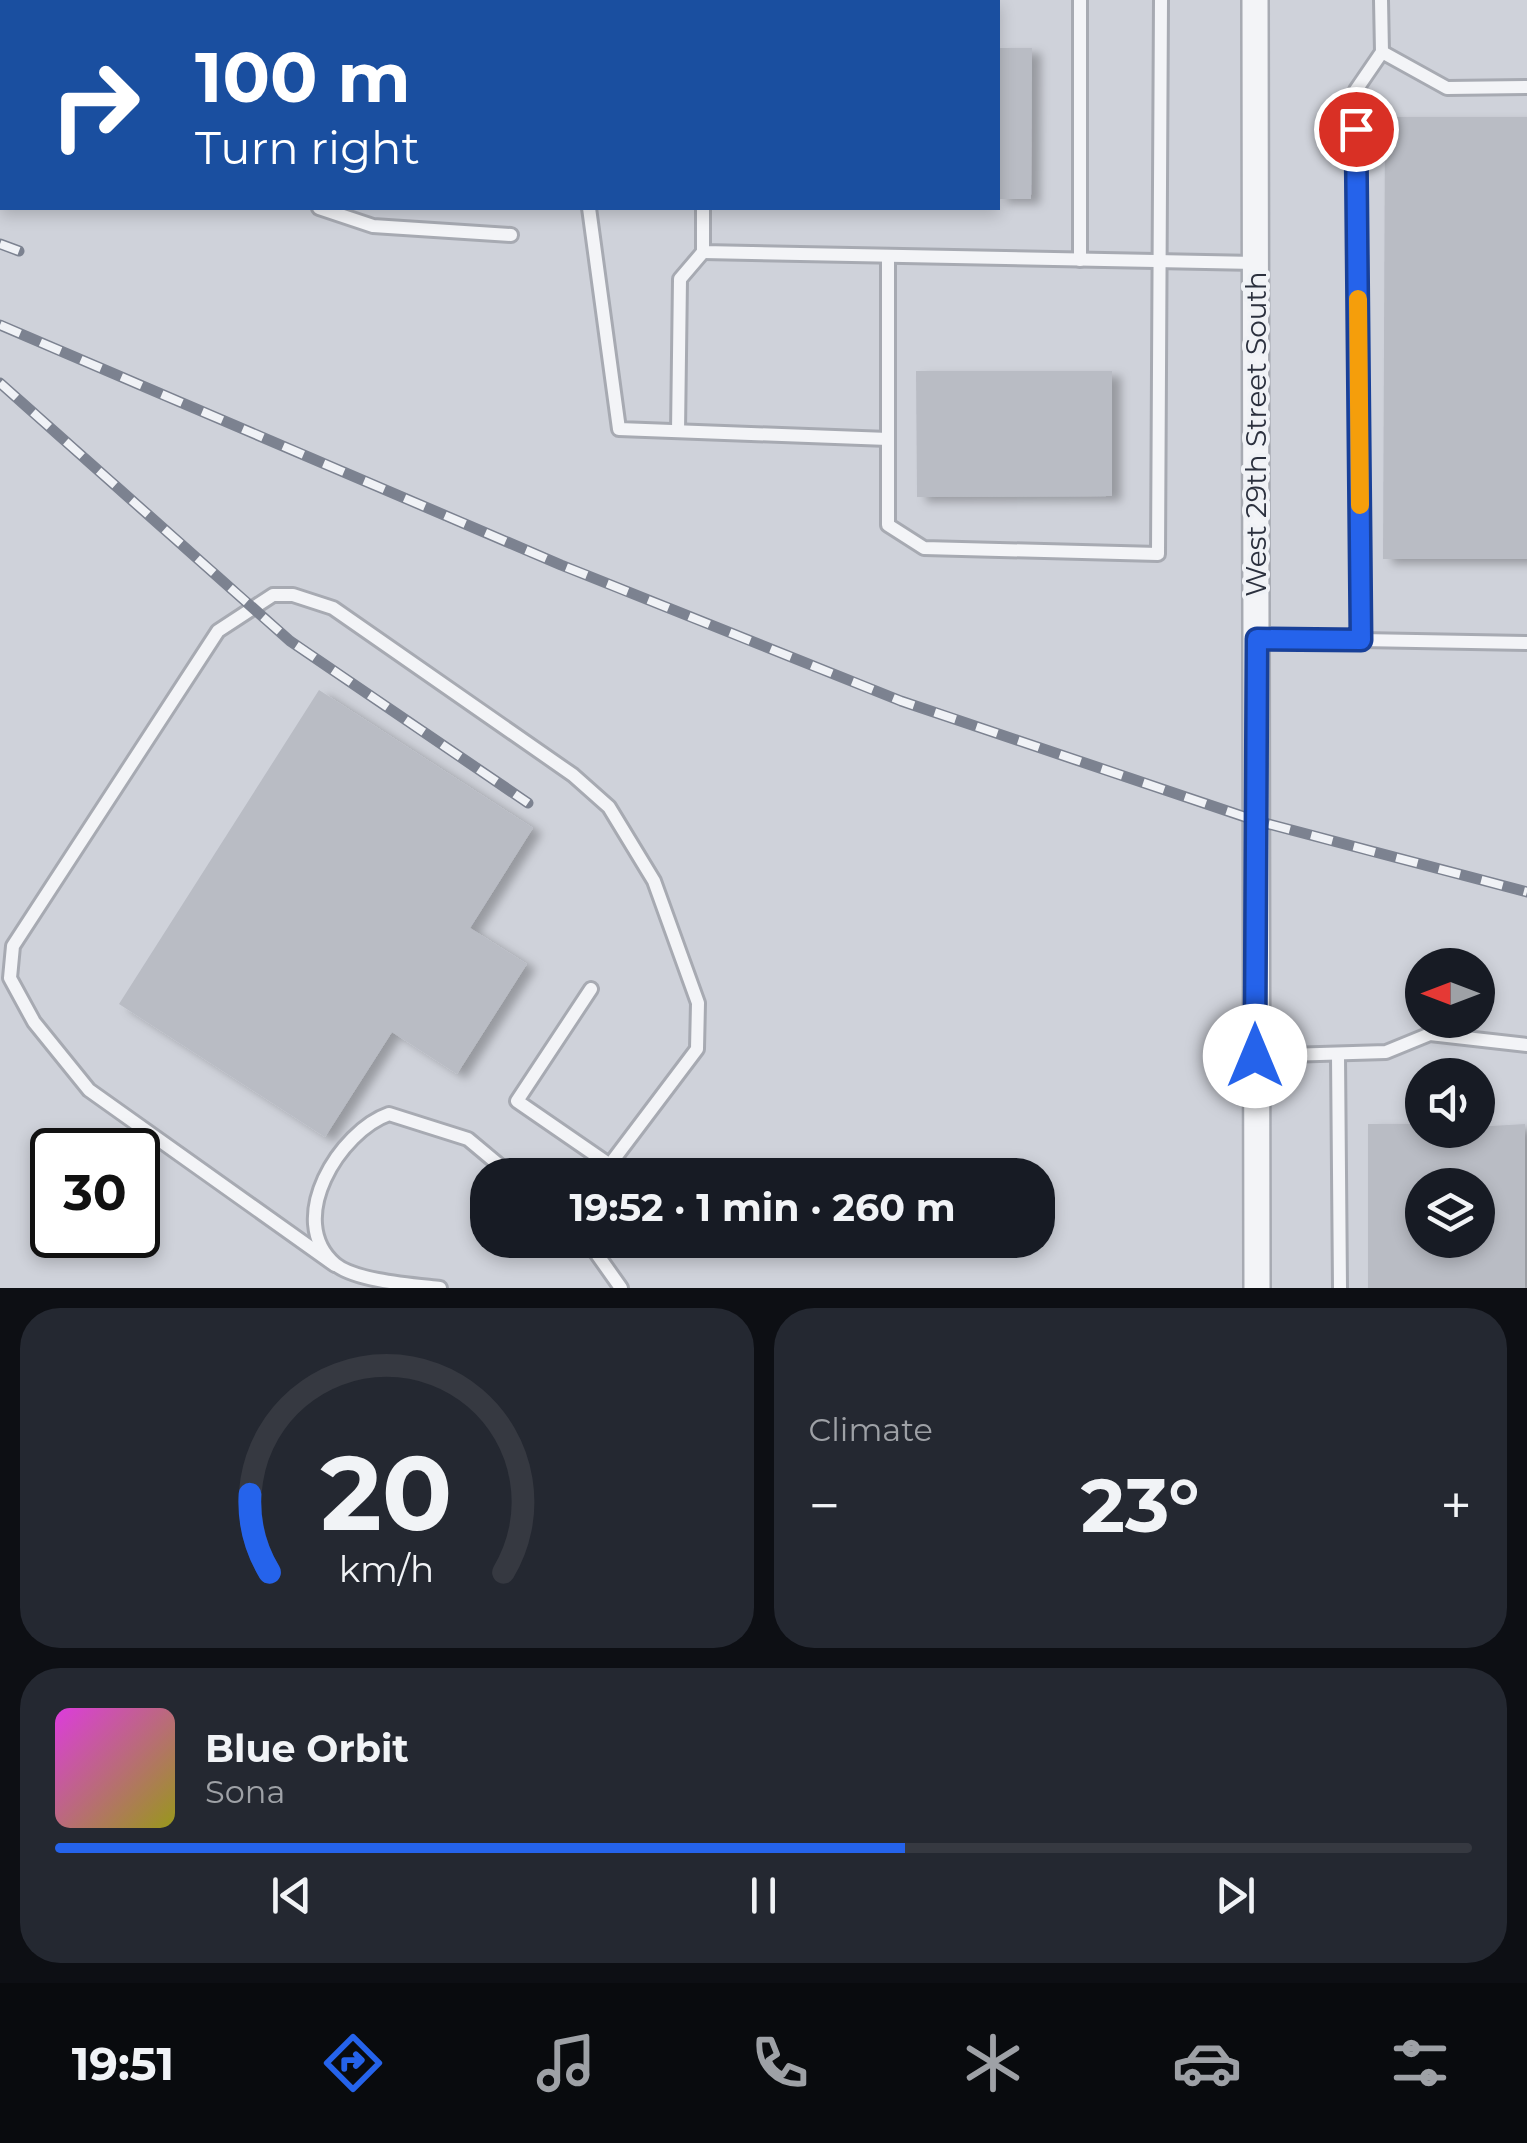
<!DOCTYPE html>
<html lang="en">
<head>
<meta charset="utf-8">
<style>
  body { margin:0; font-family:Montserrat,sans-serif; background:#242831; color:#f1f3f6; height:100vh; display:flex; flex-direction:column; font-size:38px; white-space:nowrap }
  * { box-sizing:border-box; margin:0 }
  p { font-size:32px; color:#9ea1a6 }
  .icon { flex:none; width:55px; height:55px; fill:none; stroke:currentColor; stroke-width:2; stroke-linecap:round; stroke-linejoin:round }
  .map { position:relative; height:1288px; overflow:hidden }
  .details { display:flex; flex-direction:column; gap:20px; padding:20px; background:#0d0f14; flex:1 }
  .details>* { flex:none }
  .hud { position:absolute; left:0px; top:0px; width:1000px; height:210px; box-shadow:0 5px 15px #0003; background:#1a4fa0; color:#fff; overflow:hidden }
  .needle { width:65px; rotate:270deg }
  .fabs { position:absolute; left:1405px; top:948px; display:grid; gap:20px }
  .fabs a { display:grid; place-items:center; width:90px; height:90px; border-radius:50%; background:#171b24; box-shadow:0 5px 15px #0003; font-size:50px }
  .speed { position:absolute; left:30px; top:1128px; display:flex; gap:20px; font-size:50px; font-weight:700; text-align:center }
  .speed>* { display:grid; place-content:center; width:130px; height:130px; border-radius:50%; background:#171b24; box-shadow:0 5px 15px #0003; line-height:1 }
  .speed .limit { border:5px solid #111; border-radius:15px; background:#fff; color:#111 }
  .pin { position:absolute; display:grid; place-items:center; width:85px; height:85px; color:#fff; margin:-42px; border:5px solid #fff; border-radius:50%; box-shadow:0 2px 10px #0007 }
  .me { position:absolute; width:110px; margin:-55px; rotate:0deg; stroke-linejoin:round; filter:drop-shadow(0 0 8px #0008) }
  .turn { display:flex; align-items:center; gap:35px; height:210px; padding:0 30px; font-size:45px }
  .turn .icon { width:130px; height:130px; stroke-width:2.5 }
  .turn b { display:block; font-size:70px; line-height:85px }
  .big { font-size:75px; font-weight:700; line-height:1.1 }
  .details .widget { flex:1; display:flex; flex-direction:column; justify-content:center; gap:15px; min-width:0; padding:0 35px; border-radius:40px; background:#242831 }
  .details .dial { align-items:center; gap:0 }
  .dial svg { height:260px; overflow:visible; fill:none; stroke:#363941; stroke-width:7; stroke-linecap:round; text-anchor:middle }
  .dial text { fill:#f1f3f6; stroke:none }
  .song { display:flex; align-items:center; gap:30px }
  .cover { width:120px; height:120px; border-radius:15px; background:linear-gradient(135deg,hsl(300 70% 55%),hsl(60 70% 35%)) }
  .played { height:10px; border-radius:5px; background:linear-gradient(90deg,#2563eb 60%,#363941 60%) }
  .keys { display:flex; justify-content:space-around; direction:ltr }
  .heat { display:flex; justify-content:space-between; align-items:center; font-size:55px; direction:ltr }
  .details .tiles { flex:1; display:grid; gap:20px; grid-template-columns:1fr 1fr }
  .widget:last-child { grid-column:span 2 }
  .trip { position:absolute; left:470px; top:1158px; width:585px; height:100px; border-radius:40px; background:#171b24; box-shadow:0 5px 15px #0003; font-weight:700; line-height:100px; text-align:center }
  .tab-bar { display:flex; height:160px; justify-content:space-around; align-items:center; background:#090b0e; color:#9ea1a6 }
  .tab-bar .icon { width:70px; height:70px }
  .tab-bar .current { color:#2563eb }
  .tab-bar b { font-size:45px; color:#f1f3f6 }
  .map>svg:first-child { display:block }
</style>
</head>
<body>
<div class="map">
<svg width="1527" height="1288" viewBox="0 0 1527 1288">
  <defs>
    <filter id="shadow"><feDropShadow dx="9" dy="5" stdDeviation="5" flood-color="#0004"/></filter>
  </defs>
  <rect width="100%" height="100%" fill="#e1e3e8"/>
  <!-- built -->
  <path fill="#cfd2da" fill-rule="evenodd" d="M0,0H1527V1288H0ZM2,2H998V208H2ZM1422,965H1478V1020H1422ZM1422,1075H1478V1130H1422ZM52,1150H138V1235H52ZM488,1175H1038V1240H488ZM1422,1185H1478V1240H1422Z"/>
  <!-- building -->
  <g fill="#b9bcc4" fill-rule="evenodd" filter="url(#shadow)">
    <path d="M998,48H1032L1031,199H998Z"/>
    <path d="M1385,117H1527V559H1383Z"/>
    <path d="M916,371H1112V496L917,497Z"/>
    <path d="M319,690L533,828L470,928L527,964L457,1074L392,1032L325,1137L119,1004Z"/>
    <path d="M1368,1124H1422V1130L1525,1124V1288H1368ZM1422,1185H1478V1240H1422Z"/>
  </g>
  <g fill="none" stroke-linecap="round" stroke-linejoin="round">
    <defs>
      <g id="service">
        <path d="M1080,0V260"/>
        <path d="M331,2V0"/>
        <path d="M586,2V0"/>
        <path d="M705,2V0"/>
        <path d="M1382,52L1447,88L1527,87"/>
        <path d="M319,208L373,226L511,235"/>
        <path d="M589,208L619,429L888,439"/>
        <path d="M703,208V252L1256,263"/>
        <path d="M888,256V525L924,548L1158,554L1161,0"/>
        <path d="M678,431L680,279L703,252"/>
        <path d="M1257,639L1361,640L1356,90L1382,52L1381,0"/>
        <path d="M1361,640L1527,643"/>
        <path d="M591,989L517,1101L607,1163"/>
        <path d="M1255,1056L1386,1052L1430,1034L1527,1045"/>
        <path d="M1338,1056L1340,1288"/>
        <path d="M587,1240L621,1288"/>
        <path d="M335,1265L89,1090L34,1022L10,978L13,946L218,631L273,595H293L333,608L573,775L609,807L654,881L698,1003L697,1049L602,1175"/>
        <path d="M440,1288C414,1285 355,1281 335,1264C284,1220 340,1131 389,1114L468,1139L511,1175"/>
      </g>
      <path id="minor" d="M1255,0L1257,1288"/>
    </defs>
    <!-- service casing -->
    <use href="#service" stroke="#a7aab2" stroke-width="18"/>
    <!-- minor casing -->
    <use href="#minor" stroke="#a7aab2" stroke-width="30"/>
    <!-- service -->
    <use href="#service" stroke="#f3f4f7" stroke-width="12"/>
    <!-- minor -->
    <use href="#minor" stroke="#f3f4f7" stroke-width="25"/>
    <defs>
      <g id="rail">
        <path d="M0,244L19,251"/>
        <path d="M0,325L561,565L901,701L1257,821L1527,892"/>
        <path d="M0,383L290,641L528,803"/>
      </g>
    </defs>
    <!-- rail casing -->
    <use href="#rail" stroke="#7c8290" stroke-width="11"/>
    <!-- rail -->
    <use href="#rail" stroke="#f0f2f6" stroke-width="8" stroke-dasharray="22" stroke-linecap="butt"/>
  </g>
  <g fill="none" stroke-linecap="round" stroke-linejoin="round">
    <defs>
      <path id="route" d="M1255,1056L1257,639L1361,640L1356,129"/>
    </defs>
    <!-- route casing -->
    <use href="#route" stroke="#184099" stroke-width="25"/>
    <!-- route -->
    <use href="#route" stroke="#2563eb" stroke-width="18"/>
    <!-- slow -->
    <path stroke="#f59e0b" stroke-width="18" d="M1358,299L1360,505"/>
  </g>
  <g text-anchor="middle" stroke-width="8" stroke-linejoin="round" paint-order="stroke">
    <!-- street labels -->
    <g font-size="28" fill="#2b303e" stroke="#f0f2f6">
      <text transform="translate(1256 434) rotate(-90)" y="10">West 29th Street South</text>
    </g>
  </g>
</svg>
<div class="fabs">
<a><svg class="needle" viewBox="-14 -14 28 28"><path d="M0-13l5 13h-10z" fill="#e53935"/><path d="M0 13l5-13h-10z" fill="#9ea1a6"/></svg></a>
<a><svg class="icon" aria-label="sound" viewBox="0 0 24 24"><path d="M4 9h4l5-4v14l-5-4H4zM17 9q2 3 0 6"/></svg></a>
<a><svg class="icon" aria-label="layers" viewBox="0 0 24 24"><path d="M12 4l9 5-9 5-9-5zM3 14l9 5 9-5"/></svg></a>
</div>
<div class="speed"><div class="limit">30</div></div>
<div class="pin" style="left:1356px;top:129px;background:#d93025"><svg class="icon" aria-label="arrive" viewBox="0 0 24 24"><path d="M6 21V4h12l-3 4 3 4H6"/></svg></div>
<svg class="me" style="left:1255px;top:1056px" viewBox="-20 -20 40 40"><circle r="19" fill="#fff"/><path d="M0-13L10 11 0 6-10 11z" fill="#2563eb"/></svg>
<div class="trip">19:52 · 1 min · 260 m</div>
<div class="hud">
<div class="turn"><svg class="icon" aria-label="right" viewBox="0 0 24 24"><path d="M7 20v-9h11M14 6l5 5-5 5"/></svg><div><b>100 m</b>Turn right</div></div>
</div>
</div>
<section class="details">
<div class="tiles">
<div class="widget dial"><svg viewBox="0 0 100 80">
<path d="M14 69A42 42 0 1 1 86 69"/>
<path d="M14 69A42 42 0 0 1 8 45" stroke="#2563eb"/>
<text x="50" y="56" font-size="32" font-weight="700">20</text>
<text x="50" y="72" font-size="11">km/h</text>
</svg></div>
<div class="widget"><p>Climate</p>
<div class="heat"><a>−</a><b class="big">23°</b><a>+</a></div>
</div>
<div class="widget">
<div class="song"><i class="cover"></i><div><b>Blue Orbit</b><p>Sona</p></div></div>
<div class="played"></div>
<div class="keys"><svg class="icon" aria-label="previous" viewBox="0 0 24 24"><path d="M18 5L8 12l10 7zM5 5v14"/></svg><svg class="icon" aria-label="pause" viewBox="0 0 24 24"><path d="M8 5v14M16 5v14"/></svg><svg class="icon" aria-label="next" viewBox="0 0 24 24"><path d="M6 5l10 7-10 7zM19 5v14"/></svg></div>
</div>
</div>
</section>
<nav class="tab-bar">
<b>19:51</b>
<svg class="icon current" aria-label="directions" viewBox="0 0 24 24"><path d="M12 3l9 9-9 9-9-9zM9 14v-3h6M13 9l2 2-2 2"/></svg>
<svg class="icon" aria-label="music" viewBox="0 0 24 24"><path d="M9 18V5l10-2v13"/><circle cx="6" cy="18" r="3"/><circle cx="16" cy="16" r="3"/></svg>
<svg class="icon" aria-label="phone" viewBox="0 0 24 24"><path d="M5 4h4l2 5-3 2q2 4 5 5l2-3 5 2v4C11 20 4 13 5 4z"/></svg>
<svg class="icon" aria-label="climate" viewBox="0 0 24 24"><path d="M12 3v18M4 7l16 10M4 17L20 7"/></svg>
<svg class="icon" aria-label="car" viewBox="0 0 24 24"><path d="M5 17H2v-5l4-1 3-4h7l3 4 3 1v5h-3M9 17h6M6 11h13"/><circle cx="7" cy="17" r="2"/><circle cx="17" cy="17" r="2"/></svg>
<svg class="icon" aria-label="filters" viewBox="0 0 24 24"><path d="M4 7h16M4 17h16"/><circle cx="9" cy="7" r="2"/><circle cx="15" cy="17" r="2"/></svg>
</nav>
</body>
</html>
